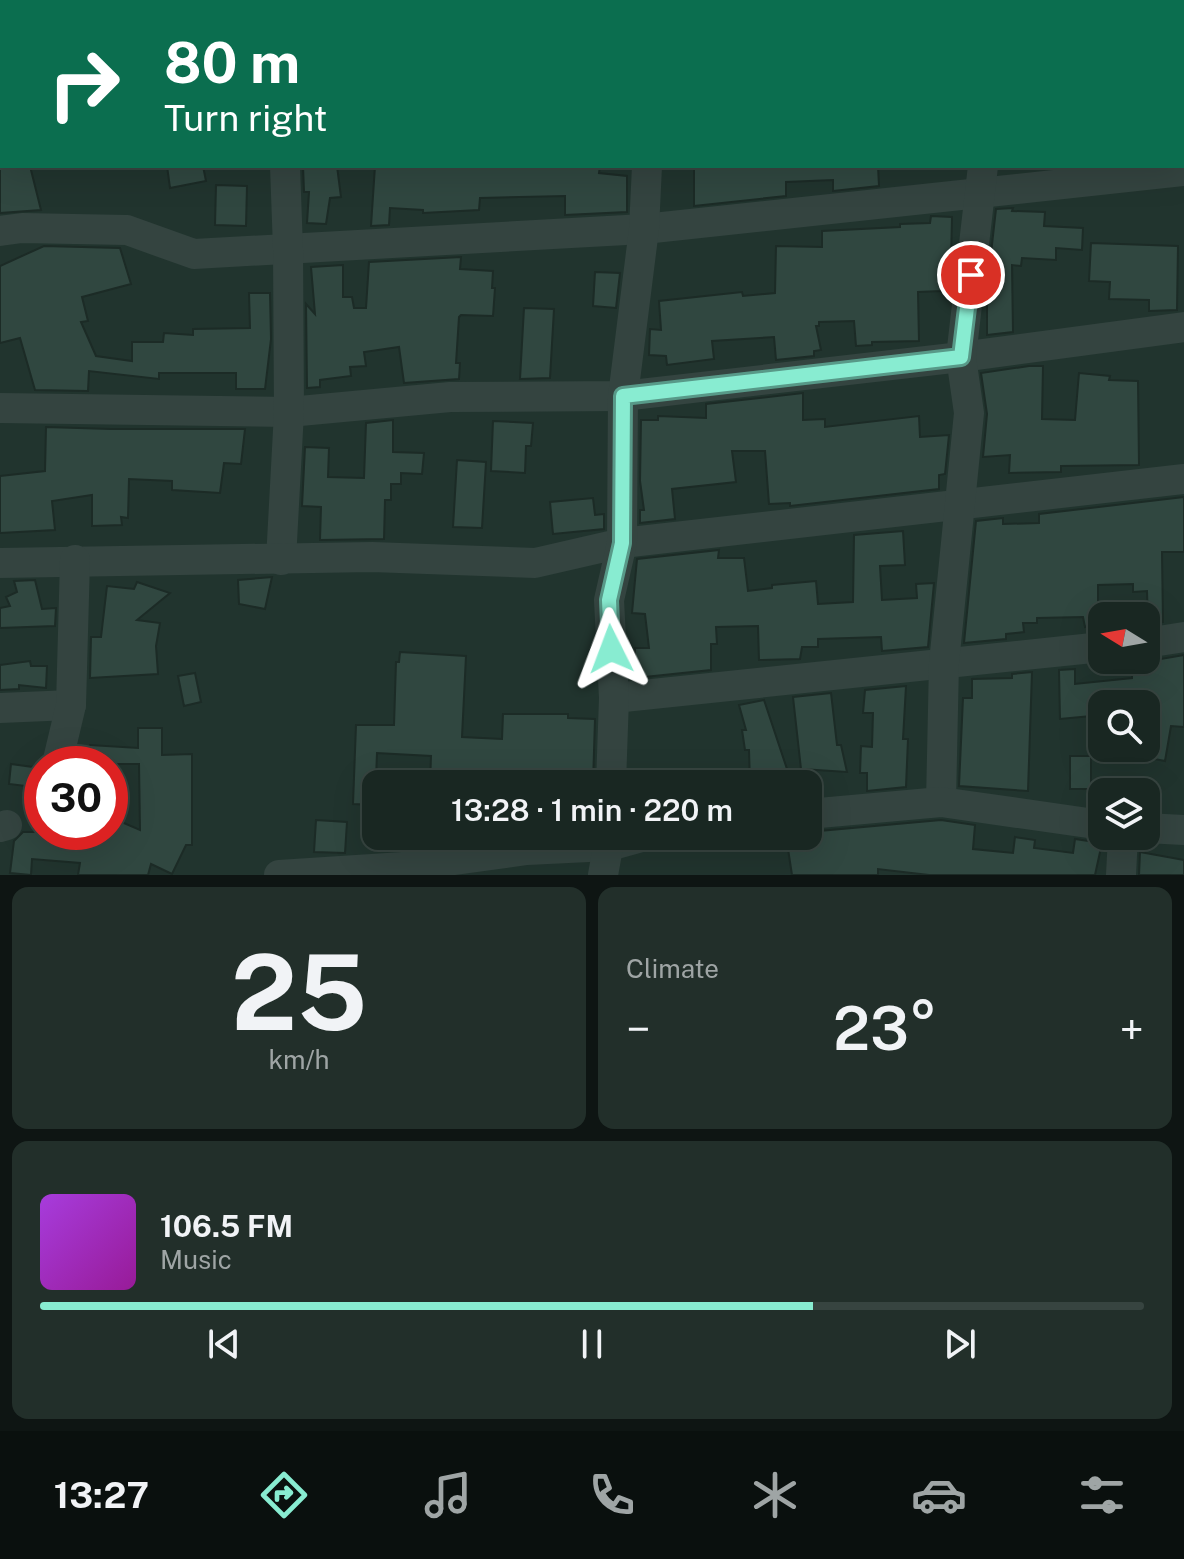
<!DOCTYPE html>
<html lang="en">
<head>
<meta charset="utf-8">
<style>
  body { margin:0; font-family:"Public Sans",sans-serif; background:#222f2a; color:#f1f3f6; height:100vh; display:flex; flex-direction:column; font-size:30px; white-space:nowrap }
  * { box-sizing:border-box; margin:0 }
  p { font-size:26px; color:#9fa5a5 }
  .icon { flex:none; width:44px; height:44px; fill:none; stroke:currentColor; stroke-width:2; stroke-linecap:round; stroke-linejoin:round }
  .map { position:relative; height:875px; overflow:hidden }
  .details { display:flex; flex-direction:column; gap:12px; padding:12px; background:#0e1513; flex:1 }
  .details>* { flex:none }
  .banner { position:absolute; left:0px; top:0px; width:1184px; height:168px; box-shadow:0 8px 32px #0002,0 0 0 2px #374440; background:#0b6e4f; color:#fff; overflow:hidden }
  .needle { width:52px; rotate:281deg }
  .controls { position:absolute; left:1088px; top:602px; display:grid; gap:16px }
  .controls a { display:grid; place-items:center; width:72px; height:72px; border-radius:16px; background:#192722; box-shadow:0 8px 32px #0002,0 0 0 2px #374440; font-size:40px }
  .speed { position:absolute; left:24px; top:746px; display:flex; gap:16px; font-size:40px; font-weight:700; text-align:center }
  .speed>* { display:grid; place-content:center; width:104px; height:104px; border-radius:50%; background:#192722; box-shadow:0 8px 32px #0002,0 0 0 2px #374440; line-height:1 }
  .speed .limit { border:12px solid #d22; background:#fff; color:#111 }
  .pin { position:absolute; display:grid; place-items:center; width:68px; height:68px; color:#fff; margin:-34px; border:4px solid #fff; border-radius:50%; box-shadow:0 2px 8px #0007 }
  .me { position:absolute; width:88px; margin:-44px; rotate:357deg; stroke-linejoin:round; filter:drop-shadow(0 0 6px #0008) }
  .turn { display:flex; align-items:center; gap:28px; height:168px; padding:0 32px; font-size:36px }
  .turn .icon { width:104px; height:104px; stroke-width:2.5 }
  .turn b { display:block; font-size:56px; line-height:68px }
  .big { font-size:60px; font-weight:600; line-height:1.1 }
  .details .tile { flex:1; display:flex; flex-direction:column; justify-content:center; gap:12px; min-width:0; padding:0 28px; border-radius:16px; background:#222f2a }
  .details .dial { align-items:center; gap:0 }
  .dial b { font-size:104px; line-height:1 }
  .song { display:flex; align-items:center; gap:24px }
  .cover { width:96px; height:96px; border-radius:12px; background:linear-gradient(135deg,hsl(280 70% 55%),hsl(300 70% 35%)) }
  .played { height:8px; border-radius:4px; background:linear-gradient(90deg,#88ecd1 70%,#374440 70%) }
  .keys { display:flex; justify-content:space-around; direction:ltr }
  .heat { display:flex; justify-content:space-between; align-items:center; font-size:44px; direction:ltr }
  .details .tiles { flex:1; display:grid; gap:12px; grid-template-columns:1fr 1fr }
  .tile:last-child { grid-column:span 2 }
  .trip { position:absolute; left:362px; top:770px; width:460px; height:80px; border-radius:16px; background:#192722; box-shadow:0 8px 32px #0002,0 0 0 2px #374440; font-weight:600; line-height:80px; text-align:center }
  .tabs { display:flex; height:128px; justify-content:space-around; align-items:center; background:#0a100e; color:#9fa5a5 }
  .tabs .icon { width:56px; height:56px }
  .tabs .current { color:#88ecd1 }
  .tabs b { font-size:36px; color:#f1f3f6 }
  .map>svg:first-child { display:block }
</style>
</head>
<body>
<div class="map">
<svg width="1184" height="875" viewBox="0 0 1184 875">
  <rect width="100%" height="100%" fill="#21342e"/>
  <!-- building -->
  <g fill="#304740" stroke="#1c2b26" stroke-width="2">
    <path d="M0,166H30L41,210L0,213Z"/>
    <path d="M167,166H203L206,181L170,188Z"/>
    <path d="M303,166H337L341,197L330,198L326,224L307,223L309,192H304Z"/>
    <path d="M375,166H600L599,173L627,176V212L565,215V196L480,198L479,210L423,213V210L390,208L389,225L371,226Z"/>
    <path d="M694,166H878L879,186L833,191V180L786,182V196L694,206Z"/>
    <path d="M216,185L247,186L246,226L215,225Z"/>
    <path d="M1013,208L1012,211L1045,212L1044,226L1083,228L1082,250L1056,248V260L1022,258L1021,266L1012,265L1013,332L987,335V289L996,209Z"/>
    <path d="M931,216L952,217L951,262H954L951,286L942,287V291L918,292L919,341L872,342V345L856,346L854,321L819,322V326H816L821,350L814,351V356L776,360L774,337L712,341L714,359L667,365L666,356L649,355L650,329L661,330L659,301L742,292L743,296L775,293L776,246L822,247V231L900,227V224L930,223Z"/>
    <path d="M1091,243L1178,246L1177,310L1149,311V300L1109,299L1110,282L1089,281Z"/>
    <path d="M44,246L120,248L131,284L82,297L88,321L81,322L96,356L132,361V342H163L164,333L193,335V329L250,328L249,293H270L271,339L265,389H236V373H159V379L89,371L88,391L35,390L20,338L0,343V266Z"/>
    <path d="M461,257L460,269L493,271L492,288H495L493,316L461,315L459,317L456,363H460L459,379L404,383L399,347L364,352L366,366L350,367L351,376L320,380V387L307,388L306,304L315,314L311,267L343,265V297H352L354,308H366L369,262Z"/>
    <path d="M595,272L620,273L616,308L593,306Z"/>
    <path d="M524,308L554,309L550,378L520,379Z"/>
    <path d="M1029,366H1043L1042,419L1075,420L1079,373L1110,376L1109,380L1138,381L1139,465L1061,466V472L1009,473L1010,455L983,457L987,414L981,373Z"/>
    <path d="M803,393V420L825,419V427L919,416L920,437L949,435L945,474L939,475V489L790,506V503L769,504L765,451H732L736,482L672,489L675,519L640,523V510H644L640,481L641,420H658V416L706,418V404Z"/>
    <path d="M393,420V452L424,453L422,474L401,473V484H391V500H385L384,539L320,540L321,507L302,506L305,447L329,448L328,477L364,478L366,423Z"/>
    <path d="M493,421L533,423L531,446H526L525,473L491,471Z"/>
    <path d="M46,427L110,429H245L241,464L224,463L220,493L172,490V481L129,479L128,518L121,517L122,525L92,526V495L52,501L55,530L0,533V476L45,471Z"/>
    <path d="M457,460L486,462L482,528L453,527Z"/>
    <path d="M1184,497V552H1162L1163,622L1148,625L1147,591L1133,592V584L1098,585V610L1101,624L1085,627L1083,617L1037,618V623H1023L1024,632L1006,634V639L964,643L976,521L1003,518V524L1039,523V514Z"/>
    <path d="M593,498L595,515L604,514V529L553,534L550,502Z"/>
    <path d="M903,531L905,565L880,566L882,600L917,598L916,584L934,583L928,647L882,651L881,637L818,639V647H802L800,659L759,660L758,626L716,627L717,644H711V670L635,678V648H649L645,614L632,613L637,559L719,550L718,558H744L748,591L772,588V585L816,581L818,604L853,602L854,535Z"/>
    <path d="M272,577L265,609L239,604L238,580Z"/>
    <path d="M35,580L42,609L56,608L55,626L0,628V608L10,606L6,597L17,592L14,581Z"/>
    <path d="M137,582L170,593L137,620L160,623L156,646L158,674L90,678L91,637H101L107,586L134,589Z"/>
    <path d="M400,652L466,656L462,737L502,739L503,714H568V718L595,719L593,784H494L457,777V784H430L431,756L377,753L375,805L353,804L356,725H394L396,662H399Z"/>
    <path d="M1184,655V727L1171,726L1165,761L1144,757L1154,710H1146V704H1102V715L1060,719L1059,670L1075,669V684L1132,678V669H1149V661Z"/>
    <path d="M30,661L31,666H47L46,688L19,685V689L0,690V665Z"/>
    <path d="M1032,672L1028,791L959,786L963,698H972V679L1012,678V674Z"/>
    <path d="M195,673L201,702L184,706L178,676Z"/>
    <path d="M906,686L903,739H908L906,787L867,791V773H860L861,746L872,747L873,713H863L865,690Z"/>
    <path d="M831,693L837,745H841L847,772L801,769L793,697Z"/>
    <path d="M764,700L792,784H750L749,750H745L742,730H746L739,705Z"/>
    <path d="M138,728H162V755L192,754V845H186L172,874L151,864L148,875H78L80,863L32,859L31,875L10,873L14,841L23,832H110V817L140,830L139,764H89L90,745L138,748Z"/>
    <rect x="1070" y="756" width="21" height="33"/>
    <path d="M11,764L40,768L42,788L9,784Z"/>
    <path d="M316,820L347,822L345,853L314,852Z"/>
    <path d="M941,820L975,825L973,849L1013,853L1015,837L1035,840L1034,848L1073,853L1075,839L1102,843L1095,875H929L878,869V875H792L786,836H808V832Z"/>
    <path d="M1140,852L1184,860V875H1139Z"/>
  </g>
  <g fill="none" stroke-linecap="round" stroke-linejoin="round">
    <!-- minor -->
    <g stroke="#344440" stroke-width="30">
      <path d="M997,0V2"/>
      <path d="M655,2V0"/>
      <path d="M1182,12H1184"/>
      <path d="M0,79H2"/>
      <path d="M0,231L22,228L127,230L194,254L644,229L1184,171"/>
      <path d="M0,408L289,412L450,397L623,396L961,357L1184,327"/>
      <path d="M281,560L289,412L288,249L285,166"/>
      <path d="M0,563L372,557L535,563L622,543L1184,479"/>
      <path d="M1146,643L1184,637"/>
      <path d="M614,698L1102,647"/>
      <path d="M0,708L71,705"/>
      <path d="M57,764L71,705L75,560"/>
      <path d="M611,784L614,698L609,600L622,543L623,396L644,229L647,166"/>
      <path d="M941,802L944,663L969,413L961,357L983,166"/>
      <path d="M808,814L941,802L1102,825"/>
      <path d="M0,827L7,825"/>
      <path d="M1146,828L1184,830"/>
      <path d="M279,875L403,867L527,850L609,846L645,836"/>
      <path d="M603,875L610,836"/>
      <path d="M1121,875L1123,836"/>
    </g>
  </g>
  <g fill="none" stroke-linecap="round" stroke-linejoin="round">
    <defs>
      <path id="route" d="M611,649L609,600L622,543L623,396L961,357L971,275"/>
    </defs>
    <!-- route casing -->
    <use href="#route" stroke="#589988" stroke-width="20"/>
    <!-- route -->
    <use href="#route" stroke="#88ecd1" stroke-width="14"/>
  </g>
</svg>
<div class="controls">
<a><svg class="needle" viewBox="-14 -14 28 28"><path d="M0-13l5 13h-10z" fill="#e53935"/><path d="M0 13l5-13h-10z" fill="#9fa5a5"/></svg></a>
<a><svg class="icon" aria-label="search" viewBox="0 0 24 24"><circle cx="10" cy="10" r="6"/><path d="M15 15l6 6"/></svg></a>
<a><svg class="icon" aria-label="layers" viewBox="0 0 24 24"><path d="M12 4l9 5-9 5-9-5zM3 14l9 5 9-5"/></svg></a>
</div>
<div class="speed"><div class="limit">30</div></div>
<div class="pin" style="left:971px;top:275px;background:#d93025"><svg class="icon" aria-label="arrive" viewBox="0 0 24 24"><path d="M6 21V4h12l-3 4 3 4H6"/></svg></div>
<svg class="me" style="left:611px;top:649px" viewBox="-20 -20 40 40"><path d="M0-17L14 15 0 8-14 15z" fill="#88ecd1" stroke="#fff" stroke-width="4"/></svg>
<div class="trip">13:28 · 1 min · 220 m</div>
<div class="banner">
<div class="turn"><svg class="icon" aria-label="right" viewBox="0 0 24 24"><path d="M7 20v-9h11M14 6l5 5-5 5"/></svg><div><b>80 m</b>Turn right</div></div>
</div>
</div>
<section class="details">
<div class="tiles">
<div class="tile dial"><b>25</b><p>km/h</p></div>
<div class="tile"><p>Climate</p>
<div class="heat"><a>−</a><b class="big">23°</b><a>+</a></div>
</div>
<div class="tile">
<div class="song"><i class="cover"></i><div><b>106.5 FM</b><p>Music</p></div></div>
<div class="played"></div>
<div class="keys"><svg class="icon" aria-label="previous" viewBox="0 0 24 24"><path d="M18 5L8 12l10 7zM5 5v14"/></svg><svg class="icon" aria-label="pause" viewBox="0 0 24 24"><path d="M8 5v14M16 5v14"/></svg><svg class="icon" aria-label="next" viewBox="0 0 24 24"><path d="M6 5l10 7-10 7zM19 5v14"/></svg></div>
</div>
</div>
</section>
<nav class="tabs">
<b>13:27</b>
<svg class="icon current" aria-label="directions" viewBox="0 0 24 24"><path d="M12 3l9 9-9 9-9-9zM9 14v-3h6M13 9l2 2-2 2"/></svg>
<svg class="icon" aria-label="music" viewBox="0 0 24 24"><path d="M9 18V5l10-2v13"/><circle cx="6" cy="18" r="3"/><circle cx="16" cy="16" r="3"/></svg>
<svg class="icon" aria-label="phone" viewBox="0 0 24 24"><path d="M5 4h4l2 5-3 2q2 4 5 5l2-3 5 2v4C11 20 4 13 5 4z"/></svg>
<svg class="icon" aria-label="climate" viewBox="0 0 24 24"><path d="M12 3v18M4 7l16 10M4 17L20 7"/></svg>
<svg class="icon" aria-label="car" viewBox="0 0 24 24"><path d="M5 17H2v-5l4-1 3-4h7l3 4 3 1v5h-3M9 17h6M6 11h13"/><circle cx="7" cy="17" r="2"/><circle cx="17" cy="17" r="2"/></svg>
<svg class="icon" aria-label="filters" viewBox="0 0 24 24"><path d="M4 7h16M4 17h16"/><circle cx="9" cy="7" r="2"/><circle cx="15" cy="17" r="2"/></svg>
</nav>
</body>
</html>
